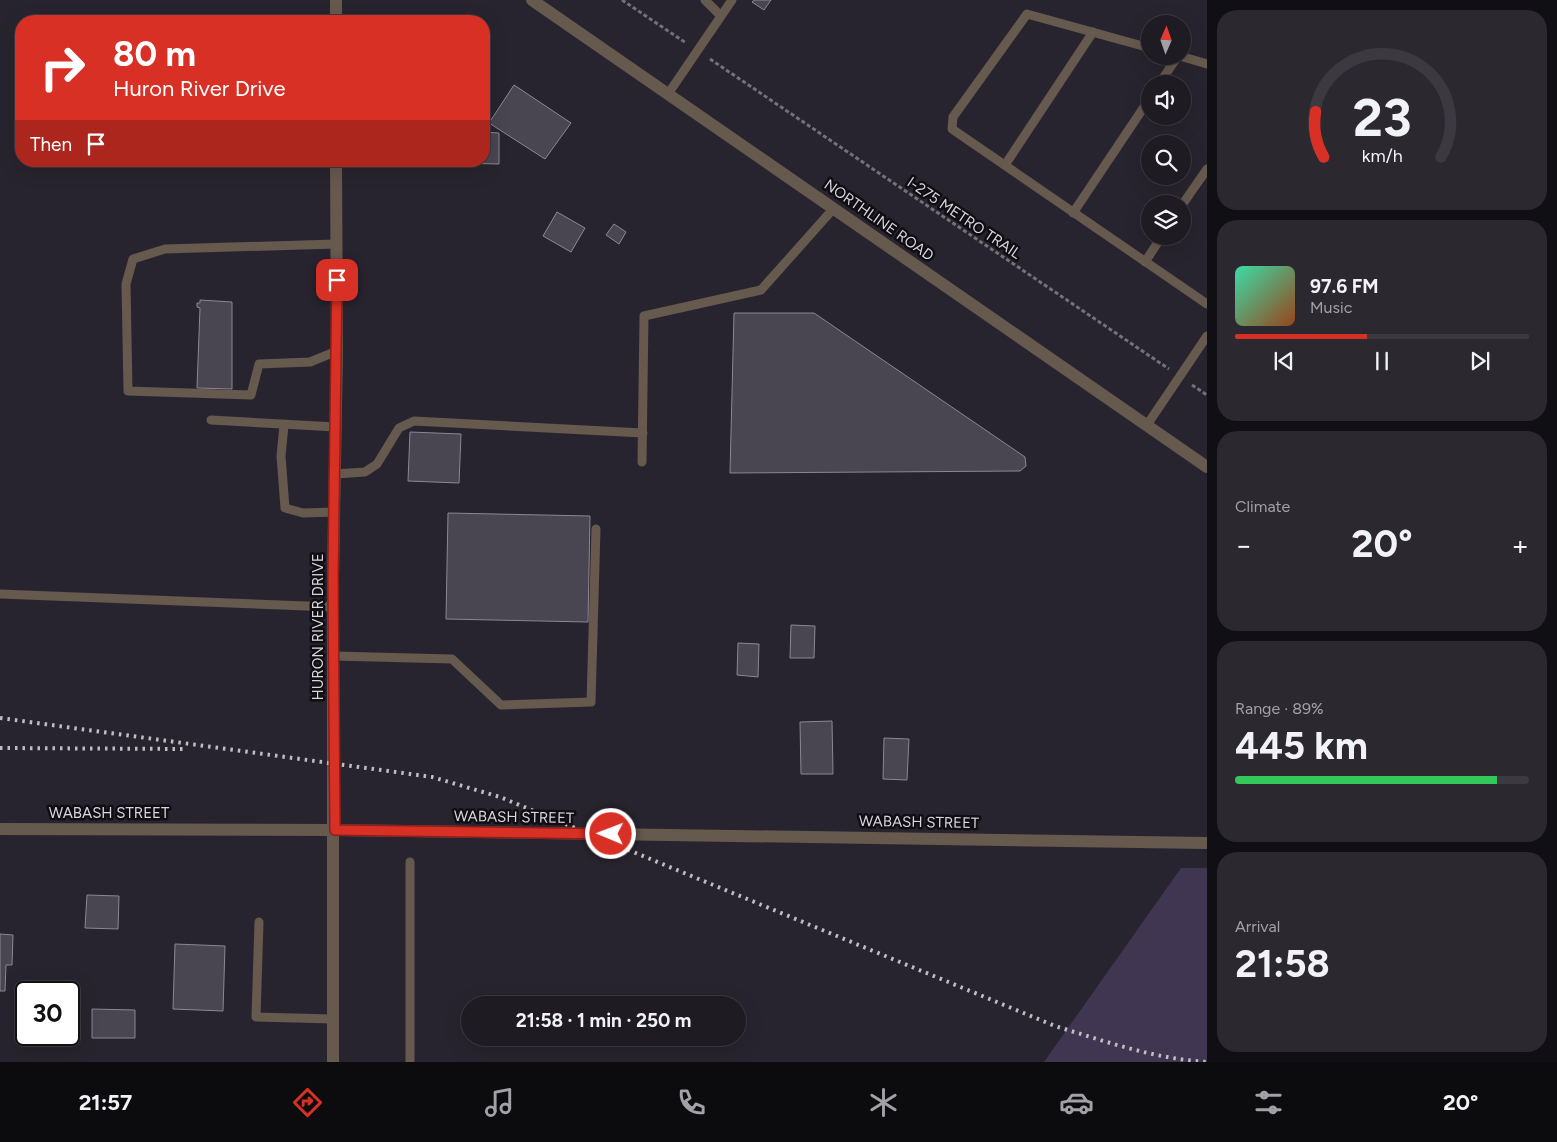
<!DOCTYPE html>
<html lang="en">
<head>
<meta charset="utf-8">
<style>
  body { margin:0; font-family:Figtree,sans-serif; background:#2b2830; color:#f1f3f6; height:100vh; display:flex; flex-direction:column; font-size:19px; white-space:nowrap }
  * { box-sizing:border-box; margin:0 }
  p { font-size:16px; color:#a1a1a6 }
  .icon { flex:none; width:28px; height:28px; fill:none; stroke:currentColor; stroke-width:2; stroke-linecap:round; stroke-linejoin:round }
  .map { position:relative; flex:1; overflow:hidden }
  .panel { display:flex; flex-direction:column; gap:10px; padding:10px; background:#100f13; width:350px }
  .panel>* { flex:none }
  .banner { position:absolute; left:15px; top:15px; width:475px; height:152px; border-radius:20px; box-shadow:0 5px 20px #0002,0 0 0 1px #3c3941; background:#d93025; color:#fff; overflow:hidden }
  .needle { width:32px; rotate:2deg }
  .fabs { position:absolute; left:1141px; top:15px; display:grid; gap:10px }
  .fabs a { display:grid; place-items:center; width:50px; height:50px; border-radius:50%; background:#1e1b23; box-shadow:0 5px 20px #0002,0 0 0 1px #3c3941; font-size:25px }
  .speed { position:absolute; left:15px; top:981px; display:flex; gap:10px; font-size:25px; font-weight:700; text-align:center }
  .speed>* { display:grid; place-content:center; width:65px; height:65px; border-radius:50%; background:#1e1b23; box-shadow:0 5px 20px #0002,0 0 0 1px #3c3941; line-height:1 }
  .speed .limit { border:2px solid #111; border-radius:8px; background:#fff; color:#111 }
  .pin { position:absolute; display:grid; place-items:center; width:42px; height:42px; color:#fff; margin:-21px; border-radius:10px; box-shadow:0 2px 8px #0006 }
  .me { position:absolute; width:55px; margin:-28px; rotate:271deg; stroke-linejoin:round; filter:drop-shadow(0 0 4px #0008) }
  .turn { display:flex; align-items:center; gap:18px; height:105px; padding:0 15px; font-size:22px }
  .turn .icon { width:65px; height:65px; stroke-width:2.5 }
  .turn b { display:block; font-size:35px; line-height:42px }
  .then { display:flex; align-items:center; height:48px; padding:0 15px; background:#0003; gap:10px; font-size:19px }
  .big { font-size:38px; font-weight:700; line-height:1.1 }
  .panel .card { flex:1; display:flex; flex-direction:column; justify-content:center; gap:8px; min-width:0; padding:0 18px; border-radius:20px; background:#2b2830 }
  .panel .dial { align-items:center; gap:0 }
  .dial svg { height:130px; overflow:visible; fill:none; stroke:#3c3941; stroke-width:7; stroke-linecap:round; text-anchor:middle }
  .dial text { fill:#f1f3f6; stroke:none }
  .song { display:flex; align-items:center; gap:15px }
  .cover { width:60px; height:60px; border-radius:8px; background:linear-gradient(135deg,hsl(160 70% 55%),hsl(20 70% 35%)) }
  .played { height:5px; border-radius:2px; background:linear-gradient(90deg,#d93025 45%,#3c3941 45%) }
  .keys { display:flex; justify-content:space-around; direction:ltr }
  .heat { display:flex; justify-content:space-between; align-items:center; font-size:28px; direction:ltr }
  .charge { height:8px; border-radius:4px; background:linear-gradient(90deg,#34c759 89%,#3c3941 0) }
  .trip { position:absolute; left:461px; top:996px; width:285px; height:50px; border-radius:25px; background:#1e1b23; box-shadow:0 5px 20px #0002,0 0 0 1px #3c3941; font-weight:700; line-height:50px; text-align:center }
  .tab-bar { display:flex; height:80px; justify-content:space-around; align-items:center; background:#0c0b0e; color:#a1a1a6 }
  .tab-bar .icon { width:35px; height:35px }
  .tab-bar .selected { color:#d93025 }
  .tab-bar b { font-size:22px; color:#f1f3f6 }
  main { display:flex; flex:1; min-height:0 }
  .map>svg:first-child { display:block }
</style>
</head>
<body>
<main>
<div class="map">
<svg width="1207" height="1062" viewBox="0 0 1207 1062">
  <rect width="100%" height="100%" fill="#28242f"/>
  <!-- green -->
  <path fill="#403651" d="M1181,868H1207V1062H1044Z"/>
  <!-- building -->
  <g fill="#494551" stroke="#8b8793">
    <path d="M754,0H771L764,10L752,2Z"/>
    <path d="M514,85L571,123L545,159L489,123Z"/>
    <path d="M484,132L499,133V164L405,162L484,161Z"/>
    <path d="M557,212L585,228L571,252L543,236Z"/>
    <path d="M614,224L626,232L619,244L606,235Z"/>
    <path d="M200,300L232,302V389L197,388L200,308L197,307V303H200Z"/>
    <path d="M734,313H814L1025,457L1026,466L1020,471L730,473Z"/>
    <path d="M410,432L461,434L459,483L408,481Z"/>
    <path d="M448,513L590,516L588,622L446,619Z"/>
    <path d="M791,625L815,626L814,658H790Z"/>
    <path d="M738,643L759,644L758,677L737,675Z"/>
    <path d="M832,721L833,774H801L800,722Z"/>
    <path d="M884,738L909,739L907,780L883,779Z"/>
    <path d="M87,895L119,896L118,929L85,928Z"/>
    <path d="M0,934L13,935L12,965H6L5,991H0Z"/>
    <path d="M175,944L225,946L223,1011L173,1009Z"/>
    <path d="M92,1009L135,1010V1038H92Z"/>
  </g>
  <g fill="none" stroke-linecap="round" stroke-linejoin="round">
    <!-- path -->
    <g stroke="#74717a" stroke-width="3" stroke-dasharray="4 2.5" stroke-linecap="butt">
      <path d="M622,0L686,43"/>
      <path d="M710,59L1169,369"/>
      <path d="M1192,385L1207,395"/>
    </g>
    <!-- service -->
    <g stroke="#66594e" stroke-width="9">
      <path d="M705,0L721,16"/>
      <path d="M1150,48L1027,14L953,117L952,129L1207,304"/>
      <path d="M1180,56L1207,64"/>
      <path d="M1159,84L1178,56"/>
      <path d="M668,94L732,0"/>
      <path d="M1005,165L1093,32"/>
      <path d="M1182,205L1207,169"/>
      <path d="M1073,213L1150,98"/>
      <path d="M336,244L165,249L133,259L126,284L128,391L251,395L259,364L310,362L337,351"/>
      <path d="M1145,262L1162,236"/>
      <path d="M211,420L336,427"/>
      <path d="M284,425L281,456L285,508L303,513L335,512"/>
      <path d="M1147,425L1207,336"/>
      <path d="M642,462L644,316L761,290L834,208"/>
      <path d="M335,474L365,472L377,464L399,428L414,421L643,433"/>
      <path d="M0,594L333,607"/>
      <path d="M334,656L452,659L501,705L591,702L596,529"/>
      <path d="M259,922L256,1017L333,1019"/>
      <path d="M410,1062V862"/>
    </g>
    <!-- minor -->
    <path stroke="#66594e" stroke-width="12" d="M335,830L1207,843"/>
    <!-- tertiary -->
    <g stroke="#66594e" stroke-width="12">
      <path d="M336,0V21"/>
      <path d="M532,0L1207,467"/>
      <path d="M0,829L335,830"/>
      <path d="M333,1062V578L337,351L336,161"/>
    </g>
    <!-- rail -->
    <g stroke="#c0bec5" stroke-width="4" stroke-dasharray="2.5 5" stroke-linecap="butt">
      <path d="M0,718L432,777L500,797L1055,1026C1104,1041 1155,1059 1207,1062"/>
      <path d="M0,748L185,749"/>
    </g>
  </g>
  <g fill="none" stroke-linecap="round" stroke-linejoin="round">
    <defs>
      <path id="route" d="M337,280L333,578L335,830L611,834"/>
    </defs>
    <!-- route casing -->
    <use href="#route" stroke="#8d1f18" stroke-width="12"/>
    <!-- route -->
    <use href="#route" stroke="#d93025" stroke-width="9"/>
  </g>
  <g text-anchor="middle" stroke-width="5" stroke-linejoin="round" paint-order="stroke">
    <!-- street labels -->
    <g font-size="15" fill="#d8d6dd" stroke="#100e13">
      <text transform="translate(964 218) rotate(34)" y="5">I-275 METRO TRAIL</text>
      <text transform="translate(879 220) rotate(35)" y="5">NORTHLINE ROAD</text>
      <text transform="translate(318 627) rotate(-90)" y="5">HURON RIVER DRIVE</text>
      <text x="109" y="818">WABASH STREET</text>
      <text transform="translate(514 817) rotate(1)" y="5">WABASH STREET</text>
      <text transform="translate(919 822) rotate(1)" y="5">WABASH STREET</text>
    </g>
  </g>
</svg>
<div class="fabs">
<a><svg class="needle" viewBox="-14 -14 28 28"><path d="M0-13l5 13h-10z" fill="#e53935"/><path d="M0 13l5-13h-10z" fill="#a1a1a6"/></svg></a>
<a><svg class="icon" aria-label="sound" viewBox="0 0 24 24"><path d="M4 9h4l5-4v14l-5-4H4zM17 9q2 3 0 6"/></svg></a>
<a><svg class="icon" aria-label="search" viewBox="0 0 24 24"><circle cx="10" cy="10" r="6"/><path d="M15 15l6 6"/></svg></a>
<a><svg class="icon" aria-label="layers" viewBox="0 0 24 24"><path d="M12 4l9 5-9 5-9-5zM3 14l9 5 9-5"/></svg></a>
</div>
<div class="speed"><div class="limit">30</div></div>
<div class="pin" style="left:337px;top:280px;background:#d93025"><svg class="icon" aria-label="arrive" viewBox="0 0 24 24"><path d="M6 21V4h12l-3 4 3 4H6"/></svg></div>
<svg class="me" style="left:611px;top:834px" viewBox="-20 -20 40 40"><circle r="17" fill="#d93025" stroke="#fff" stroke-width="3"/><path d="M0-11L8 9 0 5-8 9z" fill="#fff"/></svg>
<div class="trip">21:58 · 1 min · 250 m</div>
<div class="banner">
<div class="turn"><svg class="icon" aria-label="right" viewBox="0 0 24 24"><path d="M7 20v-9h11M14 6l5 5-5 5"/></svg><div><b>80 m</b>Huron River Drive</div></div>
<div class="then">Then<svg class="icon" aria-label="arrive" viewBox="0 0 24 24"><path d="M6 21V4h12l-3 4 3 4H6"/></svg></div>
</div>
</div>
<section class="panel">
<div class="card dial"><svg viewBox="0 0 100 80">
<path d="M14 69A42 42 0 1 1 86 69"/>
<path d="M14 69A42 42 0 0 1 9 41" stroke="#d93025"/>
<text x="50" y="56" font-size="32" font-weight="700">23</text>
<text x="50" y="72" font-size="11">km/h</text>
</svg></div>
<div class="card">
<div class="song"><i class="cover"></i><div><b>97.6 FM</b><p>Music</p></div></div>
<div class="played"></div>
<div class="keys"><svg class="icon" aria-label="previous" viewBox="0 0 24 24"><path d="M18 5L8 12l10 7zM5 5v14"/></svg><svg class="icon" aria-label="pause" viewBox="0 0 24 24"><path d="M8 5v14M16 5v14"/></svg><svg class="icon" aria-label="next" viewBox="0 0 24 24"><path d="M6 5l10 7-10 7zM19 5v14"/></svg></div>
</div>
<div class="card"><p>Climate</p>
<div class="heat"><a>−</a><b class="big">20°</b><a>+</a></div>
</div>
<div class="card"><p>Range · 89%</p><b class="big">445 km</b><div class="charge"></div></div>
<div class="card"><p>Arrival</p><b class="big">21:58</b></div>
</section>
</main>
<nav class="tab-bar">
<b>21:57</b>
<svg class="icon selected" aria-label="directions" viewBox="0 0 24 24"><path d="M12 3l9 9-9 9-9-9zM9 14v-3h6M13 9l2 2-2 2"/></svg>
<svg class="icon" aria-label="music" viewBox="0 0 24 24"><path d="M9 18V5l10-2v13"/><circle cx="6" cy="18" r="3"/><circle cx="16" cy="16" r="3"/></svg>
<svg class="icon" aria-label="phone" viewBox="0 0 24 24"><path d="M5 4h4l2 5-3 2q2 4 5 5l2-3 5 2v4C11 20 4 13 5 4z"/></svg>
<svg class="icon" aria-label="climate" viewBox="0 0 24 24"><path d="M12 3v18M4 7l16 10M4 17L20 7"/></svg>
<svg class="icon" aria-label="car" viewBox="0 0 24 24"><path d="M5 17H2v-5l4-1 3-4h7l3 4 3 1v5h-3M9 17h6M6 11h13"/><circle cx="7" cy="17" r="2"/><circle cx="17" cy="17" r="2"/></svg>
<svg class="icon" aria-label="filters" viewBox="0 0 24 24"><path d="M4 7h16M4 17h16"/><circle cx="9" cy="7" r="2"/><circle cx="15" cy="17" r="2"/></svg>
<b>20°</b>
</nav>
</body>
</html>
